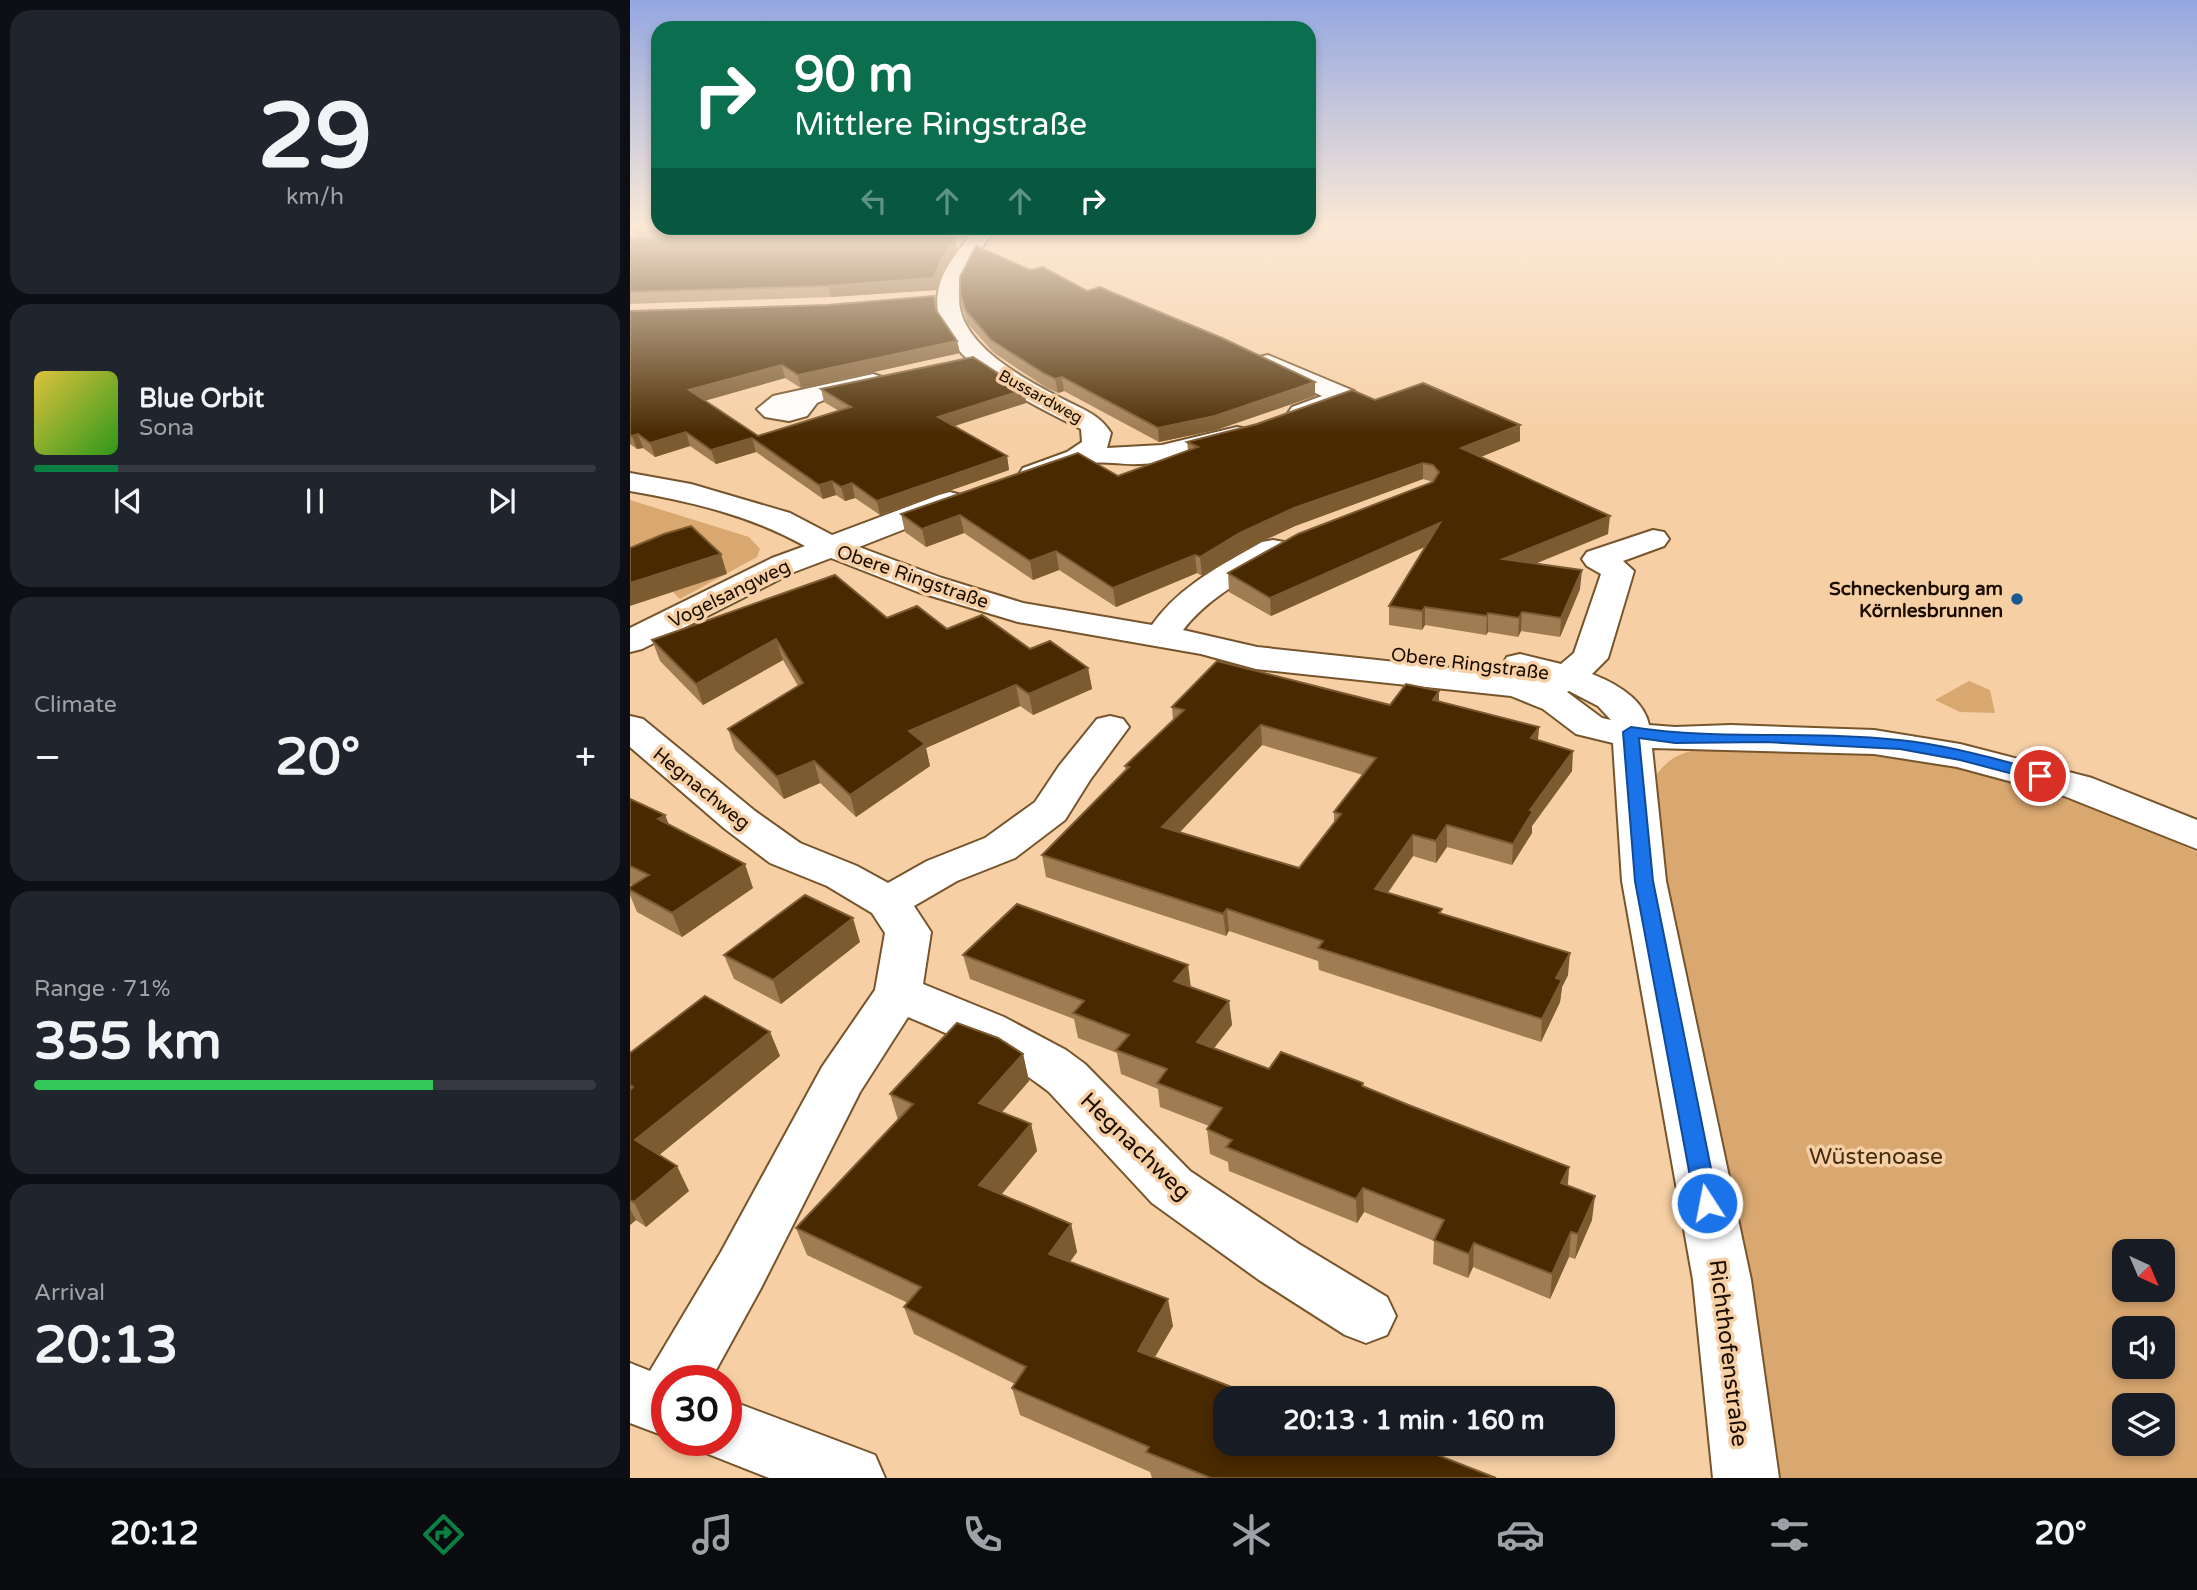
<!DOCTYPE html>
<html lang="en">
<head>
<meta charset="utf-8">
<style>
  body { margin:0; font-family:"Varela Round",sans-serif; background:#20242c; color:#f1f3f6; height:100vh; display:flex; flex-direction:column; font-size:26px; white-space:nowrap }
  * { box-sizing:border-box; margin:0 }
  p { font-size:23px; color:#9ea1a6 }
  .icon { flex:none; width:38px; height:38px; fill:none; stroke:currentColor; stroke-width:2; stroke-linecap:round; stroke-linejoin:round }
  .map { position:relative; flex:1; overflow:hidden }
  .panel { display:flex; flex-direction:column; gap:10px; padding:10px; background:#0d0f14; width:630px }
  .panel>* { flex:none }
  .top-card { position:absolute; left:21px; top:21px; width:665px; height:214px; border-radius:21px; box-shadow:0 4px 10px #0003; background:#0b6e4f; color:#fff; overflow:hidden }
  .needle { width:46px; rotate:136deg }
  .tools { position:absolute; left:1482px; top:1239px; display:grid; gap:14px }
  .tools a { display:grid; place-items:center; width:63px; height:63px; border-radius:14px; background:#171b24; box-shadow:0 4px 10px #0003; font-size:35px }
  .speed { position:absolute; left:21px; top:1365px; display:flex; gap:14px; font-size:35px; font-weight:700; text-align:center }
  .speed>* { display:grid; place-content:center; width:91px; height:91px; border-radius:50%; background:#171b24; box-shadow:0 4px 10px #0003; line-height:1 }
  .speed .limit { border:10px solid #d22; background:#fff; color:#111 }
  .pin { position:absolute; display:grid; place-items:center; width:60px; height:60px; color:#fff; margin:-30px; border:4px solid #fff; border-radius:50%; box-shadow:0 2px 7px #0007 }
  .me { position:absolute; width:77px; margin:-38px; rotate:349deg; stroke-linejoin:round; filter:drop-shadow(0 0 5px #0008) }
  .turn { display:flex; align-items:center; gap:24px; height:147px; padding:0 28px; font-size:32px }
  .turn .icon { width:91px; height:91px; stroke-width:2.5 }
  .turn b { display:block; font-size:49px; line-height:60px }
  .lanes { display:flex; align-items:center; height:66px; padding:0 28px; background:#0003; justify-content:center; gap:35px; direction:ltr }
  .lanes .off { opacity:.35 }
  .big { font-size:52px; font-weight:700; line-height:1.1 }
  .panel .widget { flex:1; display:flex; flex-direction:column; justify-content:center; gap:10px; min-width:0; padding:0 24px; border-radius:21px; background:#20242c }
  .panel .dial { align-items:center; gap:0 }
  .dial b { font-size:91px; line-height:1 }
  .song { display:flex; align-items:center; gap:21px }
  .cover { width:84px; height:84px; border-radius:10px; background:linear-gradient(135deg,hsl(50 70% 55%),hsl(110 70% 35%)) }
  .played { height:7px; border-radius:4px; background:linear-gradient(90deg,#0b8043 15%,#363941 15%) }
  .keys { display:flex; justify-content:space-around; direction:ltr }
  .heat { display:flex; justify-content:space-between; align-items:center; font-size:38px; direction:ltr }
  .charge { height:10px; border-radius:5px; background:linear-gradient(90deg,#34c759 71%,#363941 0) }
  .trip { position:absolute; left:583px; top:1386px; width:402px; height:70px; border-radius:21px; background:#171b24; box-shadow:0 4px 10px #0003; font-weight:700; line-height:70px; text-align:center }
  .dock { display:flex; height:112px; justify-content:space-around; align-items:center; background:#090b0e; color:#9ea1a6 }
  .dock .icon { width:49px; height:49px }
  .dock .on { color:#0b8043 }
  .dock b { font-size:32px; color:#f1f3f6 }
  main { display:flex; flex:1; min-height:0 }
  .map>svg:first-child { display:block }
</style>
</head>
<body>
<main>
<section class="panel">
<div class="widget dial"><b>29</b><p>km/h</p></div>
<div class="widget">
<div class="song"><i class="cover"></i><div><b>Blue Orbit</b><p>Sona</p></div></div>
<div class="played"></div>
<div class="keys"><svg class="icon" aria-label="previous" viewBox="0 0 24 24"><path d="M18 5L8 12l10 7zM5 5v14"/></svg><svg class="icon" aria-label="pause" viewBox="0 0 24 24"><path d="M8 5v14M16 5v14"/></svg><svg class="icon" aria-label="next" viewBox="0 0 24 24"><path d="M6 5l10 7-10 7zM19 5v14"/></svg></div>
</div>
<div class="widget"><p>Climate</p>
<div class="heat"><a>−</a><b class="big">20°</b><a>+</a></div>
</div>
<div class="widget"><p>Range · 71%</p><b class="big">355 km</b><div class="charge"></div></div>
<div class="widget"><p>Arrival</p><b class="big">20:13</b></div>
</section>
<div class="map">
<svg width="1567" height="1478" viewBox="0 0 1567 1478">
  <rect width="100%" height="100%" fill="#f6cfa4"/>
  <!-- green -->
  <g fill="#d9a770" fill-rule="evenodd">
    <path d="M0,500L119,537L130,549L127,557L50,599L43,592L59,586L0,572Z"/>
    <path d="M1339,681L1360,690L1365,713L1330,712L1305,700Z"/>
    <path d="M1208,747L1320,764L1430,790L1567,852V1478H1145L1030,884L1027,774C1034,765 1041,758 1052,754C1085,741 1169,748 1208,747ZM1494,1251H1533V1290H1494ZM1494,1328H1533V1367H1494ZM1494,1405H1533V1444H1494Z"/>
  </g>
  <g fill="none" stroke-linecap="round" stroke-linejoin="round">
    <defs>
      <g id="street">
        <path d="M201,228H364C354,248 335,266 330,289C320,340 392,378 429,397C449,408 469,413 481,433L477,448L532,445L607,427L617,429L621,435L617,441C582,453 546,463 510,464C494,465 476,461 460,463C437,465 417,486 393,480L389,474L393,468L437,452L452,442L451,429C406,406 296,357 308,292C311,271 327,253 339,236L257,239L211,234L204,232Z"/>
        <path d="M638,355L724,391L728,397L724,403C705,409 682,424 662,419L658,413L662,407L692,396L629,367L626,362L629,357Z"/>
        <path d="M243,374L252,377L256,382L252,387L194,400L187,403L177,416L159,421L135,417L127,409L143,396Z"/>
        <path d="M0,473L61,484L160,513L202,535L309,495L320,492L331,495L335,501L331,507L229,547L312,578L393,603L522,625C549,586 592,565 632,542L643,540L654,542L659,549L654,556C618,577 579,596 553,630L627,647L887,675L877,673L872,665L877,657L890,654L931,664L944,653L971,574L957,566L952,559L957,552L1023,530L1034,532L1039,539L1034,546L993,561L1004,571L978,658L962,674C985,683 1014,699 1019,725L1045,727L1101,725L1244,730L1330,744L1462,778L1567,820V849L1434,796L1327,767L1244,754L1022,748L1036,881L1121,1280L1149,1478H1083L1063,1280L992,881L983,743L946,734L913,709L881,696L626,669L571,654L388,622L288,592L201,558L164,572L12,649L0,652V628L142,558L175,546C119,515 63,502 0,491ZM939,691L968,706L981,720L972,718L937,692Z"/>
        <path d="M0,716L13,719L125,811L170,843L227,866L258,883L297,861L355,838L405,802L429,766L467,719L480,716L493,719L499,727L460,780L435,820L385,858L327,881L284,906L301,932L293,984L374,1017L436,1050L455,1064L560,1171L669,1244L757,1297L766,1316L757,1335L736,1343L715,1335L629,1280L522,1203L419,1092C376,1058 328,1038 278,1017L230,1092L131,1288L80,1381H37V1437L0,1423V1363L20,1371L91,1252L192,1067L245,990L255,933L242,913L197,886L140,863L95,829L0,747Z"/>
        <path d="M96,1399L245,1455L255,1478H139L73,1452L68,1440H96Z"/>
      </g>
    </defs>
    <!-- street casing -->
    <use href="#street" stroke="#76552d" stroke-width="4"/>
    <!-- street -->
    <use href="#street" fill="#fff" fill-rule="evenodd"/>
  </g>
  <!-- wall -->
  <g fill="#9f7c52" fill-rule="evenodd">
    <path d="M0,228H226L327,249L314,270L306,290L201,297L0,304V238L10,237L0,232Z"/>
    <path d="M400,270L457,291L685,382V396L586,430L529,442L434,391L428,393L415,387L364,353L338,324L332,307L330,294Z"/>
    <path d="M306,310L327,341L330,353L171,388L155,378L74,401L128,436L209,411L194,402L191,389L394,390L396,403L325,426L377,456L379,470L250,515L225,498L215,501L206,495L193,499L126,452L86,464L60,446L25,457L13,448L7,449L0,444V311Z"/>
    <path d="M745,400L890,425V441L850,457L978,534L905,564L950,589L930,637L891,631L888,637L858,632L856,635L795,625L792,630L759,625V606L795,547L641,616L599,592L598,573L803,482L793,479L665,526L612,551L572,576L567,573L486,607L429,570L403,580L334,533L296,547L275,532L271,514L488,476L558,450L557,442Z"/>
    <path d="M257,618L317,629L400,649L458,668L462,689L403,715L390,706L296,748L300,766L226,817L190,783L154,799L105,750L98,729L168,686L153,660L73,705L30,661L22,640Z"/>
    <path d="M809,691V702L909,727L908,740L942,771L902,826V833L882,865L817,847L806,863L783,856L758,893L812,914L938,975L932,987L930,1002L911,1042L689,970L688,961L599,931L596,936L416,877L412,855L496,771L495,766L543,720L542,707L760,705ZM632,745L733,775L704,812V823L669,868L550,832Z"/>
    <path d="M0,799L35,815L39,825L123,888L52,937L7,912L0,895V887L2,885L0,884Z"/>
    <path d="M230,942L151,1004L104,979L94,955Z"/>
    <path d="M333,955L561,987L599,1001L602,1025L584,1048L639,1069L733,1083V1087L781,1106L939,1167L938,1185L962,1220L945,1259L939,1257L920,1299L843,1267L838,1278L803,1264L804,1241L734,1212L727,1223L599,1171L598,1162L580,1154L577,1129L579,1126L530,1107L528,1089L491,1074L487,1053L448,1038L444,1019L340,979Z"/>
    <path d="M140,1032L150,1056L29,1155L59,1191L16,1227L6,1220L0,1225V1053Z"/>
    <path d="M393,1054L399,1081L372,1112L401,1124L407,1151L371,1195L441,1224L447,1252L440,1262L543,1326L525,1357L595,1398L866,1478H522L520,1472L390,1415L382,1388L385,1384L284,1334L274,1307L278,1303L177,1255L166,1228L268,1120L260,1094Z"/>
  </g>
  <!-- shaded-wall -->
  <g fill="#7c5b31">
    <path d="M325,238L327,249L314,270L306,290L201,297L198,286L312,258Z"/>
    <path d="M327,341L330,353L171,388L168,375Z"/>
    <path d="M152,365L155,378L63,404L59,390Z"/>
    <path d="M432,377L434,391L428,393L425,379Z"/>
    <path d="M685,382V396L586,430L529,442L528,428Z"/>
    <path d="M394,390L396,403L311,430L308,417Z"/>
    <path d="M890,425V441L831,465V448Z"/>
    <path d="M56,432L60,446L25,457L20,443Z"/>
    <path d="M8,434L13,448L7,449L2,436Z"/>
    <path d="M122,438L126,452L86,464L81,450Z"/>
    <path d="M377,456L379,470L250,515L247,501Z"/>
    <path d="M793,463V479L665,526L612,551L572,576L570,557L610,533L664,508Z"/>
    <path d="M202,481L206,495L193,499L189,485Z"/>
    <path d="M222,483L225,498L215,501L211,487Z"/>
    <path d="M330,515L334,533L296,547L292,529Z"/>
    <path d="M980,516L978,534L872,577L873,559Z"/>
    <path d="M810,523V540L641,616L640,598Z"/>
    <path d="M426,551L429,570L403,580L400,561Z"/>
    <path d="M91,554L97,574L0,606V583Z"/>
    <path d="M565,555L567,573L486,607L483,588Z"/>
    <path d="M952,570L950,589L930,637L931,618Z"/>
    <path d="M795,607V625L792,630V611Z"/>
    <path d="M892,612L891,631L888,637L889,618Z"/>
    <path d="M858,613V632L856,635L857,616Z"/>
    <path d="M146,639L153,660L73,705L66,684Z"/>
    <path d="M458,668L462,689L403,715L399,694Z"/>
    <path d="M386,685L390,706L296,748L300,766L226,817L220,795L279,731Z"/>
    <path d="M809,691V712L803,700Z"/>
    <path d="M631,725L632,745L535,848L532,827Z"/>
    <path d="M909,727L907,748L901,738Z"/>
    <path d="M943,751L942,771L902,826V833L882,865L883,844L900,810Z"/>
    <path d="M184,761L190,783L154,799L147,777Z"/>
    <path d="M35,815L44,838L28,819Z"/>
    <path d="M817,825V847L806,863V841Z"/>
    <path d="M783,835V856L745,910V889Z"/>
    <path d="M115,864L123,888L52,937L42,913Z"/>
    <path d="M597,909L599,931L596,936L593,914Z"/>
    <path d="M223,918L230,942L151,1004L143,980Z"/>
    <path d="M940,953L938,975L932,987L930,1002L911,1042L912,1019L926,978Z"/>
    <path d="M558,965L561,988L544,981Z"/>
    <path d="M599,1001L602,1025L570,1066L567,1042Z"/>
    <path d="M140,1032L150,1056L17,1165L5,1140Z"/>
    <path d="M393,1054L399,1081L356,1130L349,1103Z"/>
    <path d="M401,1124L407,1151L357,1212L349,1185Z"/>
    <path d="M47,1166L59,1191L16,1227L4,1202Z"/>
    <path d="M939,1167L937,1191L931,1183Z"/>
    <path d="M733,1188L734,1212L727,1223L726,1199Z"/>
    <path d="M965,1196L962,1220L945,1259L948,1234Z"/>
    <path d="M0,1209L6,1220L0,1225Z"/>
    <path d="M441,1224L447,1252L425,1281L419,1254Z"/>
    <path d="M941,1232L939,1257L920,1299L922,1274Z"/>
    <path d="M844,1243L843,1267L838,1278L839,1254Z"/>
    <path d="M538,1299L543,1326L513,1377L508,1351Z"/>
  </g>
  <!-- building -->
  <g fill="#482900" stroke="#7c5b31" stroke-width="2" fill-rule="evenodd">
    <path d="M9,228H226L255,231L305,229L325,238L312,258L304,278L198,286L0,292V238L24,236Z"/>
    <path d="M346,246L400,270L413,267L457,291L470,287L481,292L592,338L685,382L585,416L528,428L432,377L425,379L413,373L361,340L336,311L330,294V277Z"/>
    <path d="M304,296L306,310L327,341L168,375L152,365L59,390L128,436L221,407L191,389L343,357L394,390L308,417L377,456L247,501L222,483L211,487L202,481L189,485L122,438L81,450L56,432L20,443L8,434L2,436L0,434V311L198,305Z"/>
    <path d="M793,383L890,425L831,448L980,516L873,559L952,570L931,618L892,612L889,618L858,613L857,616L795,607L792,611L759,606L810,523L640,598L598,573L668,534L803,482L809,472L803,465L793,463L664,508L610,533L570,557L565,555L483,588L426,551L400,561L330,515L292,529L271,514L448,453L488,476L568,447L557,442L627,424L722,390L745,400Z"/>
    <path d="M61,526L91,554L0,583V548L34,534Z"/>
    <path d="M205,575L257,618L287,606L317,629L352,615L400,649L420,641L458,668L399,694L386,685L279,731L295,744L220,795L184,761L147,777L98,729L173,683L146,639L66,684L22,640Z"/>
    <path d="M587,661L760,705L776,684L809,691L803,700L909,727L901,738L943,751L900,810L903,811L883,844L817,825L806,841L783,835L745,889L812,909L809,913L940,953L926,978L932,980L912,1019L688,948L693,941L597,909L593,914L412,855L499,767L495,766L554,710L542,707ZM631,725L746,758L704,812L711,814L669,868L532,827Z"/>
    <path d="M0,799L35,815L28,819L115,864L42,913L0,890V887L19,875L0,866Z"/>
    <path d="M175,895L223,918L143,980L94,955Z"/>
    <path d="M387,904L558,965L544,981L599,1001L567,1042L639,1069L651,1052L733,1083L732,1086L781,1106L939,1167L931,1183L965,1196L948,1234L941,1232L922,1274L844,1243L839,1254L804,1240L814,1220L733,1188L726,1199L596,1147L602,1140L577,1129L592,1108L527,1083L537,1069L486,1050L499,1035L443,1013L454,1001L333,955Z"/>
    <path d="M75,996L140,1032L5,1140L47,1166L4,1202L0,1200V1090L3,1087L0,1085V1053Z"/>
    <path d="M327,1023L368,1038L393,1054L349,1103L401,1124L349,1185L441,1224L419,1254L538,1299L508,1351L630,1398H595V1444H779L866,1478H581L516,1452L519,1447L382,1388L396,1367L274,1307L291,1287L166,1228L283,1104L260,1094Z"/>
  </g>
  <!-- sky -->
  <linearGradient id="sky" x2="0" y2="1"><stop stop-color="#94a7e0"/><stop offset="0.52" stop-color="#fbe9d6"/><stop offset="1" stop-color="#fbe9d6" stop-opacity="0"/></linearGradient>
  <rect width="1567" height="435" fill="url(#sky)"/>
  <!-- route -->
  <path fill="#1a73e8" stroke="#114b97" stroke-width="2" d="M1001,727C1089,741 1180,730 1269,740C1319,745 1368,760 1416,772L1419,776L1410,781L1330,760L1270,749L1136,742L1045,743L1009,738L1023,881L1088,1203L1085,1209L1077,1212L1069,1209L1065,1203L1005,881L993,732Z"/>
  <!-- markers -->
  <circle fill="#1b5a90" stroke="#f6cfa4" stroke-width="2.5" cx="1387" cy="599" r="7"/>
  <g text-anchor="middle" stroke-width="7" stroke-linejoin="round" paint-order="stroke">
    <!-- far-street labels -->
    <g font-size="16" fill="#1b0e01" stroke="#f6cfa4">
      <text transform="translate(411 396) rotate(29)" y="6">Bussardweg</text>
    </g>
    <!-- street labels -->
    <g font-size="19" fill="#1b0e01" stroke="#f6cfa4">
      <text transform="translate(283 576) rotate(19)" y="7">Obere Ringstraße</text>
      <text transform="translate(99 593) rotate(-26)" y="7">Vogelsangweg</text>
      <text transform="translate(840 663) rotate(7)" y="7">Obere Ringstraße</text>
      <text transform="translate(72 788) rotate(39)" y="7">Hegnachweg</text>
    </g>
    <!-- poi labels -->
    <g font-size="19" font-weight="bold" fill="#1b0e01" stroke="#f6cfa4" text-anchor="end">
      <text x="1373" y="595">Schneckenburg am<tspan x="1373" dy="22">Körnlesbrunnen</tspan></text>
    </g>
    <!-- near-street labels -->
    <g font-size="23" fill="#1b0e01" stroke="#f6cfa4">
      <text transform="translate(506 1146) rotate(44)" y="8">Hegnachweg</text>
      <text transform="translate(1099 1353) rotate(83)" y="8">Richthofenstraße</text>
    </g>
    <!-- near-park labels -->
    <g font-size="23" fill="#442d12" stroke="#f6cfa4">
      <text x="1246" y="1164">Wüstenoase</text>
    </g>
  </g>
</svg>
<div class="tools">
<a><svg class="needle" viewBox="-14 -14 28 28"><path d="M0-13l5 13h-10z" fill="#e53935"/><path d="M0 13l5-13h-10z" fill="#9ea1a6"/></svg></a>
<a><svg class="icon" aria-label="sound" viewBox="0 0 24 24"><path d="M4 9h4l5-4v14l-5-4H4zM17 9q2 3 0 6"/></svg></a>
<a><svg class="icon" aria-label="layers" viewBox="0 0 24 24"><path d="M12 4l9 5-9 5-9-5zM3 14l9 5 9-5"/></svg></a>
</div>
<div class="speed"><div class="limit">30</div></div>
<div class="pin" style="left:1410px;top:776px;background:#d93025"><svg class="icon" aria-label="arrive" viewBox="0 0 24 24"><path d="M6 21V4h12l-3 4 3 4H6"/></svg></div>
<svg class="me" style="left:1077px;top:1203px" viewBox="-20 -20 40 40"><circle r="17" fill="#1a73e8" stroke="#fff" stroke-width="3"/><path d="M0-11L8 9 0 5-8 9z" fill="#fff"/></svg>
<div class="trip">20:13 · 1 min · 160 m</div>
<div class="top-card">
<div class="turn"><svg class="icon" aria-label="right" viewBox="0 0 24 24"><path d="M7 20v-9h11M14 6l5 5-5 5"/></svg><div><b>90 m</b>Mittlere Ringstraße</div></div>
<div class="lanes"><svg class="icon off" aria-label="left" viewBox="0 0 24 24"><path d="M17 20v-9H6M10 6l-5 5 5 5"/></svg><svg class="icon off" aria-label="ahead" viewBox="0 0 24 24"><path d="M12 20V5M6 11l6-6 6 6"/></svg><svg class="icon off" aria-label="ahead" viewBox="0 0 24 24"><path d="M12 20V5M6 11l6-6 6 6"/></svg><svg class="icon" aria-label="right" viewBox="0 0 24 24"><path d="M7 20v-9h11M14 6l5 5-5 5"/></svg></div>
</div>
</div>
</main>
<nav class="dock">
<b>20:12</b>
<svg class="icon on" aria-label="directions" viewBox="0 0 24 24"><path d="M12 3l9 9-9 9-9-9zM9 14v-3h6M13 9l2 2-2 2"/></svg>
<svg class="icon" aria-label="music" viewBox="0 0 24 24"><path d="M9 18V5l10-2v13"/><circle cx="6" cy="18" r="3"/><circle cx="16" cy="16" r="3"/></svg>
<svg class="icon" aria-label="phone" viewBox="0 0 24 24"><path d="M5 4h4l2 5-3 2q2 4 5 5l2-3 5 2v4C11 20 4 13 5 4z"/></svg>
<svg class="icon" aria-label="climate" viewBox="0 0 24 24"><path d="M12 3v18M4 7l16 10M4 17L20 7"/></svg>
<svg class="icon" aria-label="car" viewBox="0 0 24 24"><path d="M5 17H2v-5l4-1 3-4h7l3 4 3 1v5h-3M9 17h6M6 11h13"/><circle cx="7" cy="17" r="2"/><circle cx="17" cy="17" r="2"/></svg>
<svg class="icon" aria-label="filters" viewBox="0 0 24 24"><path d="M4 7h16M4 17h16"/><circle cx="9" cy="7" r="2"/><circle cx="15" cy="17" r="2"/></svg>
<b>20°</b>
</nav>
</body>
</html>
